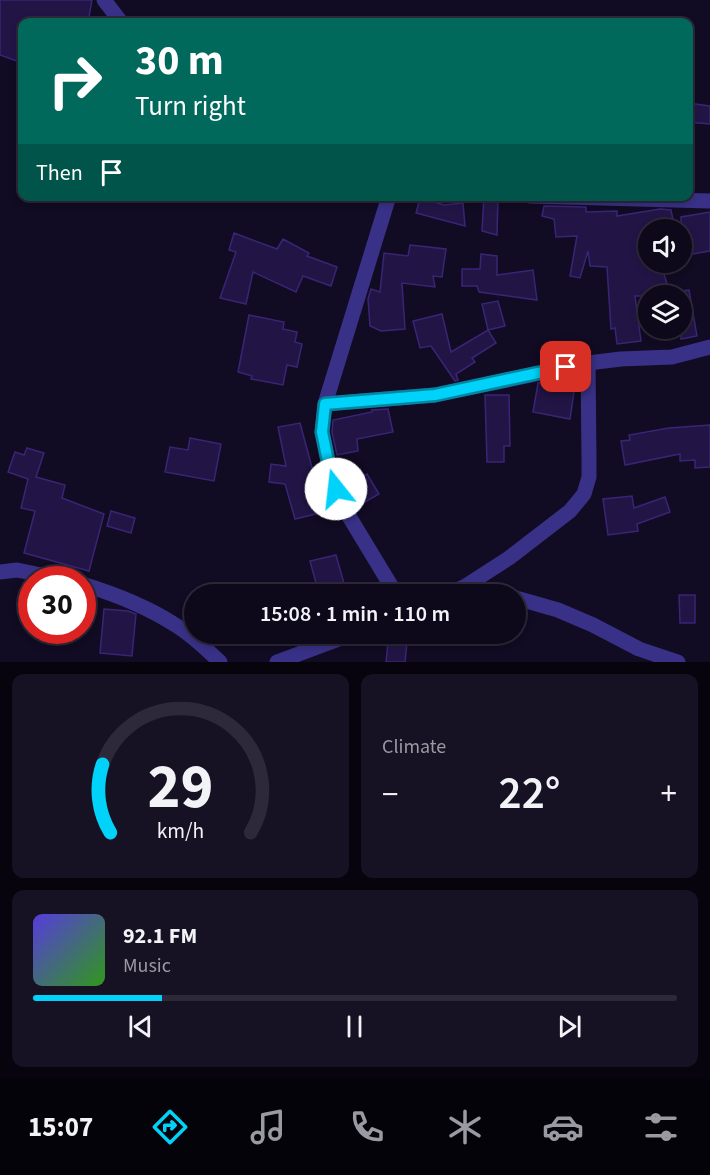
<!DOCTYPE html>
<html lang="en">
<head>
<meta charset="utf-8">
<style>
  body { margin:0; font-family:"Source Sans 3",sans-serif; background:#161123; color:#f1f3f6; height:100vh; display:flex; flex-direction:column; font-size:22px; white-space:nowrap }
  * { box-sizing:border-box; margin:0 }
  p { font-size:20px; color:#9a9aa2 }
  .icon { flex:none; width:33px; height:33px; fill:none; stroke:currentColor; stroke-width:2; stroke-linecap:round; stroke-linejoin:round }
  .map { position:relative; height:662px; overflow:hidden }
  .drawer { display:flex; flex-direction:column; gap:12px; padding:12px; background:#07040e; flex:1 }
  .drawer>* { flex:none }
  .hud { position:absolute; left:18px; top:18px; width:675px; height:183px; border-radius:12px; box-shadow:0 3px 9px #0003,0 0 0 2px #2d2939; background:#00695c; color:#fff; overflow:hidden }
  .buttons { position:absolute; left:638px; top:219px; display:grid; gap:12px }
  .buttons a { display:grid; place-items:center; width:54px; height:54px; border-radius:50%; background:#0d081a; box-shadow:0 3px 9px #0003,0 0 0 2px #2d2939; font-size:30px }
  .speed { position:absolute; left:18px; top:566px; display:flex; gap:12px; font-size:30px; font-weight:700; text-align:center }
  .speed>* { display:grid; place-content:center; width:78px; height:78px; border-radius:50%; background:#0d081a; box-shadow:0 3px 9px #0003,0 0 0 2px #2d2939; line-height:1 }
  .speed .limit { border:9px solid #d22; background:#fff; color:#111 }
  .pin { position:absolute; display:grid; place-items:center; width:51px; height:51px; color:#fff; margin:-26px; border-radius:12px; box-shadow:0 3px 9px #0006 }
  .me { position:absolute; width:66px; margin:-33px; rotate:344deg; stroke-linejoin:round; filter:drop-shadow(0 0 4px #0008) }
  .turn { display:flex; align-items:center; gap:21px; height:126px; padding:0 18px; font-size:27px }
  .turn .icon { width:78px; height:78px; stroke-width:2.5 }
  .turn b { display:block; font-size:42px; line-height:51px }
  .then { display:flex; align-items:center; height:57px; padding:0 18px; background:#0003; gap:12px; font-size:22px }
  .big { font-size:45px; font-weight:600; line-height:1.1 }
  .drawer .card { flex:1; display:flex; flex-direction:column; justify-content:center; gap:9px; min-width:0; padding:0 21px; border-radius:12px; background:#161123 }
  .drawer .dial { align-items:center; gap:0 }
  .dial svg { height:156px; overflow:visible; fill:none; stroke:#2d2939; stroke-width:7; stroke-linecap:round; text-anchor:middle }
  .dial text { fill:#f1f3f6; stroke:none }
  .song { display:flex; align-items:center; gap:18px }
  .cover { width:72px; height:72px; border-radius:9px; background:linear-gradient(135deg,hsl(250 70% 55%),hsl(110 70% 35%)) }
  .played { height:6px; border-radius:3px; background:linear-gradient(90deg,#00d2f9 20%,#2d2939 20%) }
  .keys { display:flex; justify-content:space-around; direction:ltr }
  .heat { display:flex; justify-content:space-between; align-items:center; font-size:33px; direction:ltr }
  .drawer .tiles { flex:1; display:grid; gap:12px; grid-template-columns:1fr 1fr }
  .card:last-child { grid-column:span 2 }
  .trip { position:absolute; left:184px; top:584px; width:342px; height:60px; border-radius:30px; background:#0d081a; box-shadow:0 3px 9px #0003,0 0 0 2px #2d2939; font-weight:600; line-height:60px; text-align:center }
  .dock { display:flex; height:96px; justify-content:space-around; align-items:center; background:#05030a; color:#9a9aa2 }
  .dock .icon { width:42px; height:42px }
  .dock .on { color:#00d2f9 }
  .dock b { font-size:27px; color:#f1f3f6 }
  .map>svg:first-child { display:block }
</style>
</head>
<body>
<div class="map">
<svg width="710" height="662" viewBox="0 0 710 662">
  <rect width="100%" height="100%" fill="#110b23"/>
  <!-- building -->
  <g fill="#221546" stroke="#392575" stroke-width="1.5">
    <path d="M0,0H92L88,22H45L27,18L26,22H22V63L0,55Z"/>
    <path d="M688,103L710,106V124L688,122Z"/>
    <path d="M484,196H498L497,235L482,231Z"/>
    <path d="M420,198L444,205L463,203L465,226L416,213Z"/>
    <path d="M544,206L586,207V212L617,211V216L660,209L671,210L675,230H648V262H660L671,296H635L641,341L617,344L615,328L611,329L607,267L590,266L588,251L580,278L570,276L577,236L556,237L554,219L542,216Z"/>
    <path d="M710,212V251L681,256V217Z"/>
    <path d="M234,233L277,249L283,239L309,253L307,256L337,267L331,286L303,276L296,292L253,272L246,304L220,298L236,252L229,250Z"/>
    <path d="M410,245L446,249L442,277L433,276L435,287L402,283L405,329L381,331L370,326L368,299L371,289L380,292L384,253L408,256Z"/>
    <path d="M481,254L497,256V275L533,270L537,300L479,292L477,286H462V269H480Z"/>
    <path d="M689,290L697,336L681,339V291Z"/>
    <path d="M498,301L505,326L488,330L482,304Z"/>
    <path d="M442,314L451,352L488,330L496,343L472,358L475,362L456,374L458,380L455,381L431,346L420,348L413,321Z"/>
    <path d="M249,315L284,322L283,329L297,332L295,342L302,344L297,367L287,365L283,385L251,379L252,376L238,372Z"/>
    <path d="M550,381L575,385L570,419L533,412L538,383Z"/>
    <path d="M485,395H509L510,446H504V462H487Z"/>
    <path d="M388,409L393,432L357,439L358,451L337,455L332,432L333,420L372,412V410Z"/>
    <path d="M300,423L324,512L295,519L285,484L269,482L271,464L286,466L278,427Z"/>
    <path d="M710,425V467L695,468V460L680,461V454L625,465L621,441L630,440L629,435L669,428Z"/>
    <path d="M190,438L221,444L214,481L165,472L170,447L188,450Z"/>
    <path d="M27,448L44,453L36,477L65,485L62,498L104,514L89,571L24,553L35,511L21,508L28,479L8,472L15,452L24,455Z"/>
    <path d="M367,474L379,494L358,506L346,486Z"/>
    <path d="M632,496L634,508L665,497L670,512L637,524L638,531L608,535L603,499Z"/>
    <path d="M111,511L135,518L131,533L107,526Z"/>
    <path d="M336,555L347,594H319L310,561Z"/>
    <path d="M679,595H695V623H680Z"/>
    <path d="M104,609L128,611L136,614L132,656L100,653Z"/>
    <path d="M389,633H408L405,662H386Z"/>
  </g>
  <g fill="none" stroke-linecap="round" stroke-linejoin="round">
    <!-- minor -->
    <g stroke="#393187" stroke-width="15">
      <path d="M104,0L121,22"/>
      <path d="M389,196L325,404L322,432L329,466L336,489L344,508L396,594"/>
      <path d="M530,196L710,201"/>
      <path d="M325,404L435,395L588,363L621,359L672,357L710,347"/>
      <path d="M0,572L17,570L61,579"/>
      <path d="M82,584C115,594 148,607 177,626C193,636 206,649 220,662"/>
      <path d="M464,587L497,594"/>
      <path d="M447,594L464,587L509,558L570,511L584,494L589,477V459L588,363"/>
      <path d="M516,598L558,610L593,625L639,649L678,662"/>
      <path d="M277,662L355,633"/>
    </g>
  </g>
  <g fill="none" stroke-linecap="round" stroke-linejoin="round">
    <defs>
      <path id="route" d="M336,489L329,466L322,432L325,404L435,395L566,367"/>
    </defs>
    <!-- route casing -->
    <use href="#route" stroke="#0088a2" stroke-width="15"/>
    <!-- route -->
    <use href="#route" stroke="#00d2f9" stroke-width="10"/>
  </g>
</svg>
<div class="buttons">
<a><svg class="icon" aria-label="sound" viewBox="0 0 24 24"><path d="M4 9h4l5-4v14l-5-4H4zM17 9q2 3 0 6"/></svg></a>
<a><svg class="icon" aria-label="layers" viewBox="0 0 24 24"><path d="M12 4l9 5-9 5-9-5zM3 14l9 5 9-5"/></svg></a>
</div>
<div class="speed"><div class="limit">30</div></div>
<div class="pin" style="left:566px;top:367px;background:#d93025"><svg class="icon" aria-label="arrive" viewBox="0 0 24 24"><path d="M6 21V4h12l-3 4 3 4H6"/></svg></div>
<svg class="me" style="left:336px;top:489px" viewBox="-20 -20 40 40"><circle r="19" fill="#fff"/><path d="M0-13L10 11 0 6-10 11z" fill="#00d2f9"/></svg>
<div class="trip">15:08 · 1 min · 110 m</div>
<div class="hud">
<div class="turn"><svg class="icon" aria-label="right" viewBox="0 0 24 24"><path d="M7 20v-9h11M14 6l5 5-5 5"/></svg><div><b>30 m</b>Turn right</div></div>
<div class="then">Then<svg class="icon" aria-label="arrive" viewBox="0 0 24 24"><path d="M6 21V4h12l-3 4 3 4H6"/></svg></div>
</div>
</div>
<section class="drawer">
<div class="tiles">
<div class="card dial"><svg viewBox="0 0 100 80">
<path d="M14 69A42 42 0 1 1 86 69"/>
<path d="M14 69A42 42 0 0 1 10 34" stroke="#00d2f9"/>
<text x="50" y="56" font-size="32" font-weight="700">29</text>
<text x="50" y="72" font-size="11">km/h</text>
</svg></div>
<div class="card"><p>Climate</p>
<div class="heat"><a>−</a><b class="big">22°</b><a>+</a></div>
</div>
<div class="card">
<div class="song"><i class="cover"></i><div><b>92.1 FM</b><p>Music</p></div></div>
<div class="played"></div>
<div class="keys"><svg class="icon" aria-label="previous" viewBox="0 0 24 24"><path d="M18 5L8 12l10 7zM5 5v14"/></svg><svg class="icon" aria-label="pause" viewBox="0 0 24 24"><path d="M8 5v14M16 5v14"/></svg><svg class="icon" aria-label="next" viewBox="0 0 24 24"><path d="M6 5l10 7-10 7zM19 5v14"/></svg></div>
</div>
</div>
</section>
<nav class="dock">
<b>15:07</b>
<svg class="icon on" aria-label="directions" viewBox="0 0 24 24"><path d="M12 3l9 9-9 9-9-9zM9 14v-3h6M13 9l2 2-2 2"/></svg>
<svg class="icon" aria-label="music" viewBox="0 0 24 24"><path d="M9 18V5l10-2v13"/><circle cx="6" cy="18" r="3"/><circle cx="16" cy="16" r="3"/></svg>
<svg class="icon" aria-label="phone" viewBox="0 0 24 24"><path d="M5 4h4l2 5-3 2q2 4 5 5l2-3 5 2v4C11 20 4 13 5 4z"/></svg>
<svg class="icon" aria-label="climate" viewBox="0 0 24 24"><path d="M12 3v18M4 7l16 10M4 17L20 7"/></svg>
<svg class="icon" aria-label="car" viewBox="0 0 24 24"><path d="M5 17H2v-5l4-1 3-4h7l3 4 3 1v5h-3M9 17h6M6 11h13"/><circle cx="7" cy="17" r="2"/><circle cx="17" cy="17" r="2"/></svg>
<svg class="icon" aria-label="filters" viewBox="0 0 24 24"><path d="M4 7h16M4 17h16"/><circle cx="9" cy="7" r="2"/><circle cx="15" cy="17" r="2"/></svg>
</nav>
</body>
</html>
